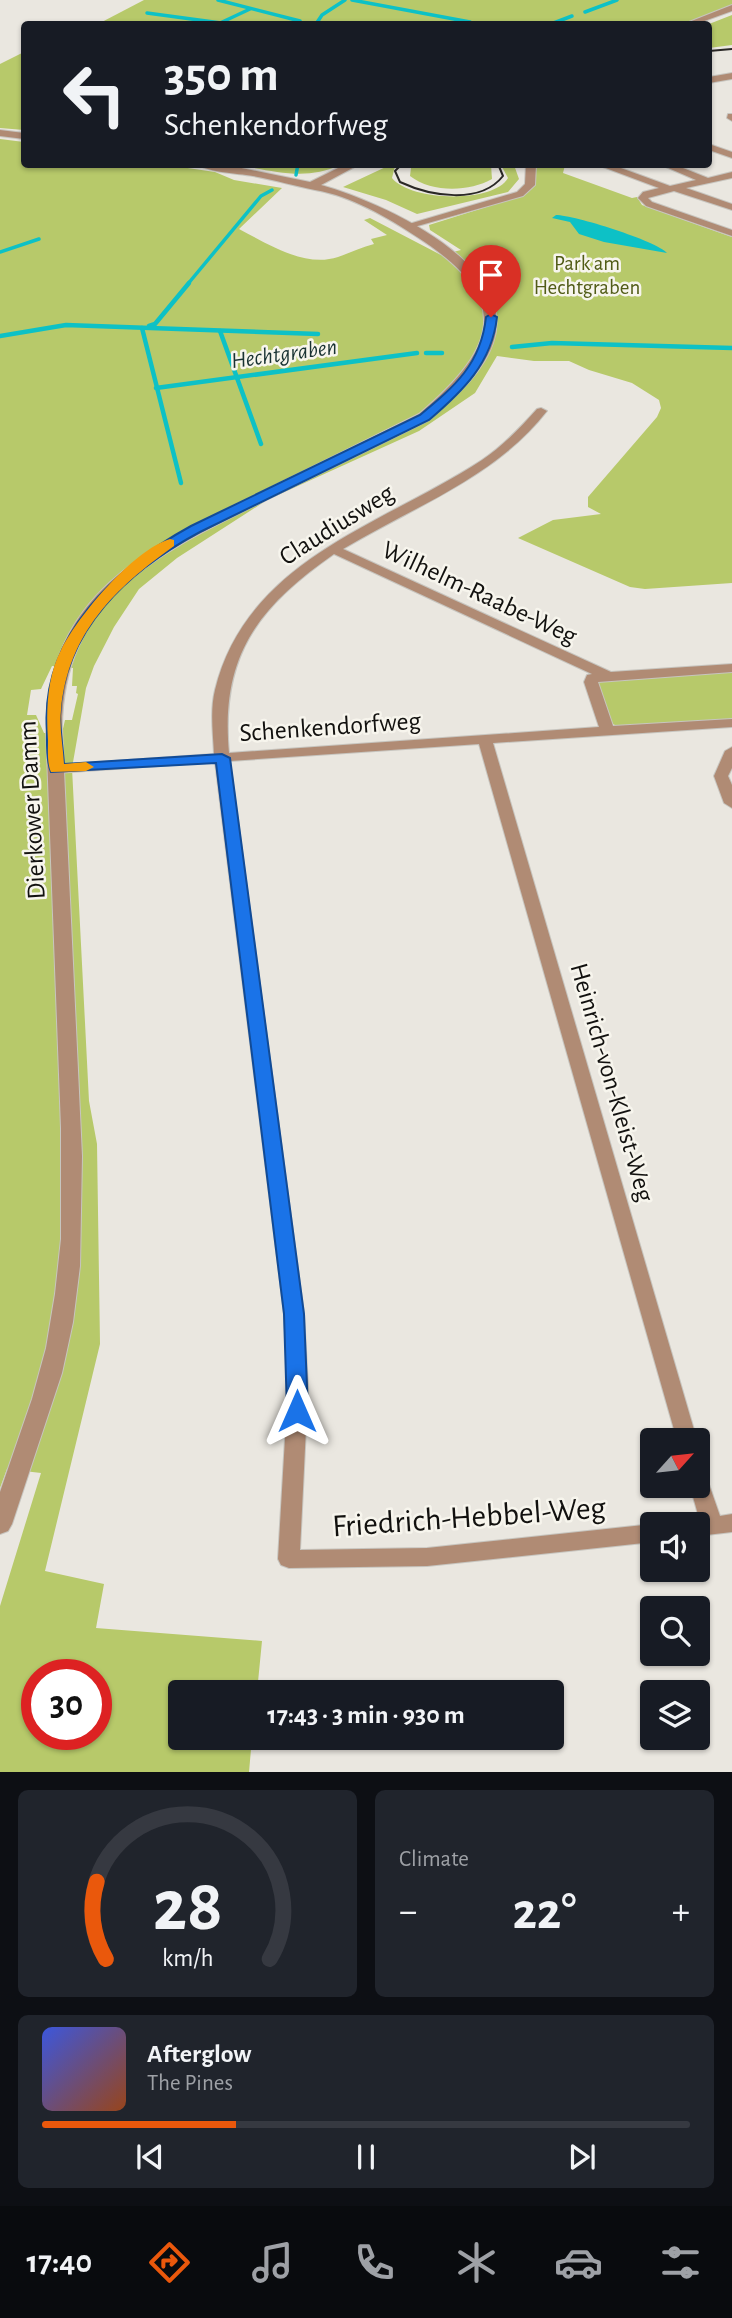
<!DOCTYPE html>
<html lang="en">
<head>
<meta charset="utf-8">
<style>
  body { margin:0; font-family:"Alegreya Sans",sans-serif; background:#20242c; color:#f1f3f6; height:100vh; display:flex; flex-direction:column; font-size:26px; white-space:nowrap }
  * { box-sizing:border-box; margin:0 }
  p { font-size:23px; color:#9ea1a6 }
  .icon { flex:none; width:38px; height:38px; fill:none; stroke:currentColor; stroke-width:2; stroke-linecap:round; stroke-linejoin:round }
  .map { position:relative; height:1772px; overflow:hidden }
  .details { display:flex; flex-direction:column; gap:18px; padding:18px; background:#0d0f14; flex:1 }
  .details>* { flex:none }
  .guide { position:absolute; left:21px; top:21px; width:691px; height:147px; border-radius:7px; box-shadow:0 2px 5px #0004; background:#171b24; color:#f1f3f6; overflow:hidden }
  .needle { width:46px; rotate:63deg }
  .buttons { position:absolute; left:640px; top:1428px; display:grid; gap:14px }
  .buttons a { display:grid; place-items:center; width:70px; height:70px; border-radius:7px; background:#171b24; box-shadow:0 2px 5px #0004; font-size:35px }
  .speed { position:absolute; left:21px; top:1659px; display:flex; gap:14px; font-size:35px; font-weight:700; text-align:center }
  .speed>* { display:grid; place-content:center; width:91px; height:91px; border-radius:50%; background:#171b24; box-shadow:0 2px 5px #0004; line-height:1 }
  .speed .limit { border:10px solid #d22; background:#fff; color:#111 }
  .pin { position:absolute; display:grid; place-items:center; width:60px; height:60px; color:#fff; margin:-72px -30px; border-radius:50% 50% 50% 0; rotate:-45deg; box-shadow:0 0 7px #0007 }
  .pin .icon { rotate:45deg }
  .me { position:absolute; width:77px; margin:-38px; rotate:0deg; stroke-linejoin:round; filter:drop-shadow(0 0 5px #0008) }
  .turn { display:flex; align-items:center; gap:24px; height:147px; padding:0 28px; font-size:32px }
  .turn .icon { width:91px; height:91px; stroke-width:2.5 }
  .turn b { display:block; font-size:49px; line-height:60px }
  .big { font-size:52px; font-weight:600; line-height:1.1 }
  .details .tile { flex:1; display:flex; flex-direction:column; justify-content:center; gap:10px; min-width:0; padding:0 24px; border-radius:10px; background:#20242c }
  .details .dial { align-items:center; gap:0 }
  .dial svg { height:182px; overflow:visible; fill:none; stroke:#363941; stroke-width:7; stroke-linecap:round; text-anchor:middle }
  .dial text { fill:#f1f3f6; stroke:none }
  .song { display:flex; align-items:center; gap:21px }
  .cover { width:84px; height:84px; border-radius:10px; background:linear-gradient(135deg,hsl(230 70% 55%),hsl(20 70% 35%)) }
  .played { height:7px; border-radius:4px; background:linear-gradient(90deg,#ea580c 30%,#363941 30%) }
  .keys { display:flex; justify-content:space-around; direction:ltr }
  .heat { display:flex; justify-content:space-between; align-items:center; font-size:38px; direction:ltr }
  .details .tiles { flex:1; display:grid; gap:18px; grid-template-columns:1fr 1fr }
  .tile:last-child { grid-column:span 2 }
  .trip { position:absolute; left:168px; top:1680px; width:396px; height:70px; border-radius:7px; background:#171b24; box-shadow:0 2px 5px #0004; font-weight:600; line-height:70px; text-align:center }
  .menu { display:flex; height:112px; justify-content:space-around; align-items:center; background:#090b0e; color:#9ea1a6 }
  .menu .icon { width:49px; height:49px }
  .menu .on { color:#ea580c }
  .menu b { font-size:32px; color:#f1f3f6 }
  .map>svg:first-child { display:block }
</style>
</head>
<body>
<div class="map">
<svg width="732" height="1772" viewBox="0 0 732 1772">
  <rect width="100%" height="100%" fill="#eae7e0"/>
  <!-- green -->
  <g fill="#b7c96a" fill-rule="evenodd">
    <path d="M144,0H732V6L684,24H98Z"/>
    <path d="M732,15V45L709,48V24Z"/>
    <path d="M24,52V130L0,128V64Z"/>
    <path d="M0,139L24,142V164L167,165L215,172L234,180L282,188L239,229C268,244 305,268 338,257C350,253 362,247 374,244L371,239L387,235L364,220L370,218L441,255L461,250L430,230L429,225L524,195L534,186L537,165H565L563,173L632,198L637,197L642,205L732,237V583L645,589L630,587L518,538L553,520L601,514L588,507V497L657,417L661,408L659,400L632,383L589,370L569,361H534L497,356L475,393L419,431L267,500L177,558L139,589L114,627L94,666L86,688L72,768L89,1101L97,1144L100,1344L45,1571L104,1584L96,1628L262,1641L257,1692H180V1738H252L249,1772H0V1606L41,1473L7,1469L0,1488ZM52,666L73,668L72,686H77L76,693L78,694L72,720H65L62,733H44L36,715H27L31,690L41,689ZM37,1675H96V1734H37Z"/>
    <path d="M415,164L491,165L492,179C469,192 432,193 410,176L411,168Z"/>
    <path d="M238,165L340,164V165C306,181 274,171 238,165Z"/>
    <path d="M390,165L395,166L392,178C410,201 493,204 508,178L501,165H514L519,179L508,192L417,214L386,200L343,187Z"/>
    <path d="M732,672V719L619,727L609,722L598,681Z"/>
  </g>
  <!-- water -->
  <path fill="#0dc1c6" d="M556,215C574,215 657,241 667,253L604,242L579,234L570,222L552,218Z"/>
  <g fill="none" stroke-linecap="round" stroke-linejoin="round">
    <!-- stream-far1 -->
    <g stroke="#0dc1c6" stroke-width="3.5">
      <path d="M218,0L300,21"/>
      <path d="M352,0L470,22"/>
      <path d="M585,12L617,0"/>
      <path d="M147,13L221,23"/>
      <path d="M218,24L250,9"/>
      <path d="M316,24L322,15L345,0"/>
      <path d="M551,24L572,16"/>
      <path d="M296,175L298,164"/>
      <path d="M0,252L39,239"/>
      <path d="M187,285L261,196L272,190"/>
    </g>
    <!-- stream -->
    <g stroke="#0dc1c6" stroke-width="4.5">
      <path d="M149,326L155,324L189,283"/>
      <path d="M142,328L181,483"/>
      <path d="M220,331L261,444"/>
      <path d="M0,336L66,325L318,334"/>
      <path d="M512,347L552,343L732,348"/>
      <path d="M426,353H442"/>
      <path d="M156,388L417,353"/>
    </g>
    <defs>
      <g id="minor">
        <path d="M732,73V79L709,83V77Z"/>
        <path d="M728,114H732V121L727,118Z"/>
        <path d="M709,144L732,152V158L709,150Z"/>
        <path d="M526,164H536L535,185L523,196L407,229L402,226L517,192L525,184Z"/>
        <path d="M595,164H610L670,186L696,180L659,164H673L708,178L732,172V178L686,188L732,204V210L674,191L648,198L652,202L732,230V236L646,206L638,198L643,192L659,188Z"/>
        <path d="M541,408L547,411C496,477 413,507 343,549L611,672L732,664V672L598,682L613,726L732,719V727L493,743L697,1440H677L479,744L230,761L304,1314L308,1387L300,1550L427,1548L653,1524V1542L427,1566L289,1568L281,1565L278,1559L288,1387L284,1314L215,762L57,773L50,769L57,765L214,754C213,733 210,710 215,690C247,559 383,525 482,460C503,446 521,427 537,409ZM334,554L592,674L587,675L584,682L599,727L229,753C220,656 258,607 334,554Z"/>
        <path d="M732,747V768L728,776L732,785V808L724,803L714,776L725,751Z"/>
        <path d="M698,1471L705,1473L720,1516L732,1514V1532L698,1536V1524H689L690,1521L699,1518L690,1486H698Z"/>
      </g>
      <g id="tertiary">
        <path d="M732,5V11L696,24H684Z"/>
        <path d="M0,130L24,133V139L0,136Z"/>
        <path d="M196,164H222L310,182L346,164H360L321,185C379,201 521,264 493,343C482,375 453,398 429,420C376,446 323,472 270,498C166,550 63,593 62,728L82,1156L80,1266L73,1322L62,1373L12,1524L8,1531L0,1534V1492L32,1399L46,1348L55,1294L61,1239V1128L46,728C49,590 154,545 262,492C314,466 367,440 419,414C499,346 513,299 417,237C387,217 351,196 315,190C296,186 274,180 253,176C236,173 211,173 196,164Z"/>
      </g>
    </defs>
    <!-- minor casing -->
    <use href="#minor" stroke="#c7c5bf" stroke-width="2"/>
    <!-- tertiary casing -->
    <use href="#tertiary" stroke="#c7c5bf" stroke-width="2"/>
    <!-- minor -->
    <use href="#minor" fill="#b08b74" fill-rule="evenodd"/>
    <!-- tertiary -->
    <use href="#tertiary" fill="#b08b74" fill-rule="evenodd"/>
    <!-- tram -->
    <g stroke="#2a2826" stroke-width="2">
      <path d="M709,51L732,49"/>
      <path d="M402,164L395,171L400,182C430,196 480,205 503,176L498,164"/>
    </g>
  </g>
  <!-- route -->
  <path fill="#1a73e8" stroke="#114b97" stroke-width="2" d="M491,314L497,317C492,363 463,391 429,420L200,532C129,570 63,630 60,716C60,731 63,748 64,764L222,754L230,758L304,1314L308,1411L305,1417L297,1419L290,1417L287,1411L284,1314L216,763L51,772C46,761 47,743 47,730C40,637 116,567 191,526L420,415C455,386 481,364 486,317Z"/>
  <!-- slow -->
  <path fill="#f59e0b" d="M170,539L174,540V546C115,588 68,633 61,710C59,727 63,746 64,764L86,762L94,767L86,771L51,772C47,763 48,751 48,740C46,710 47,677 61,650C78,616 133,550 170,539Z"/>
  <g text-anchor="middle" stroke-width="5" stroke-linejoin="round" paint-order="stroke">
    <!-- far-park labels -->
    <g font-size="21" fill="#515c17" stroke="#f7f5ed">
      <text x="587" y="270">Park am<tspan x="587" dy="24">Hechtgraben</tspan></text>
    </g>
    <!-- far-water labels -->
    <g font-size="23" font-style="italic" fill="#193232" stroke="#f7f5ed">
      <text transform="translate(284 353) rotate(-8)" y="8">Hechtgraben</text>
    </g>
    <!-- street labels -->
    <g font-size="26" fill="#12110f" stroke="#f7f5ed">
      <text transform="translate(336 524) rotate(-32)" y="9">Claudiusweg</text>
      <text transform="translate(480 592) rotate(25)" y="9">Wilhelm-Raabe-Weg</text>
      <text transform="translate(330 726) rotate(-4)" y="9">Schenkendorfweg</text>
      <text transform="translate(31 810) rotate(-93)" y="9">Dierkower Damm</text>
      <text transform="translate(613 1082) rotate(74)" y="9">Heinrich-von-Kleist-Weg</text>
    </g>
    <!-- near-street labels -->
    <g font-size="32" fill="#12110f" stroke="#f7f5ed">
      <text transform="translate(469 1516) rotate(-4)" y="11">Friedrich-Hebbel-Weg</text>
    </g>
  </g>
</svg>
<div class="buttons">
<a><svg class="needle" viewBox="-14 -14 28 28"><path d="M0-13l5 13h-10z" fill="#e53935"/><path d="M0 13l5-13h-10z" fill="#9ea1a6"/></svg></a>
<a><svg class="icon" aria-label="sound" viewBox="0 0 24 24"><path d="M4 9h4l5-4v14l-5-4H4zM17 9q2 3 0 6"/></svg></a>
<a><svg class="icon" aria-label="search" viewBox="0 0 24 24"><circle cx="10" cy="10" r="6"/><path d="M15 15l6 6"/></svg></a>
<a><svg class="icon" aria-label="layers" viewBox="0 0 24 24"><path d="M12 4l9 5-9 5-9-5zM3 14l9 5 9-5"/></svg></a>
</div>
<div class="speed"><div class="limit">30</div></div>
<div class="pin" style="left:491px;top:317px;background:#d93025"><svg class="icon" aria-label="arrive" viewBox="0 0 24 24"><path d="M6 21V4h12l-3 4 3 4H6"/></svg></div>
<svg class="me" style="left:297px;top:1411px" viewBox="-20 -20 40 40"><path d="M0-17L14 15 0 8-14 15z" fill="#1a73e8" stroke="#fff" stroke-width="4"/></svg>
<div class="trip">17:43 · 3 min · 930 m</div>
<div class="guide">
<div class="turn"><svg class="icon" aria-label="left" viewBox="0 0 24 24"><path d="M17 20v-9H6M10 6l-5 5 5 5"/></svg><div><b>350 m</b>Schenkendorfweg</div></div>
</div>
</div>
<section class="details">
<div class="tiles">
<div class="tile dial"><svg viewBox="0 0 100 80">
<path d="M14 69A42 42 0 1 1 86 69"/>
<path d="M14 69A42 42 0 0 1 10 35" stroke="#ea580c"/>
<text x="50" y="56" font-size="32" font-weight="700">28</text>
<text x="50" y="72" font-size="11">km/h</text>
</svg></div>
<div class="tile"><p>Climate</p>
<div class="heat"><a>−</a><b class="big">22°</b><a>+</a></div>
</div>
<div class="tile">
<div class="song"><i class="cover"></i><div><b>Afterglow</b><p>The Pines</p></div></div>
<div class="played"></div>
<div class="keys"><svg class="icon" aria-label="previous" viewBox="0 0 24 24"><path d="M18 5L8 12l10 7zM5 5v14"/></svg><svg class="icon" aria-label="pause" viewBox="0 0 24 24"><path d="M8 5v14M16 5v14"/></svg><svg class="icon" aria-label="next" viewBox="0 0 24 24"><path d="M6 5l10 7-10 7zM19 5v14"/></svg></div>
</div>
</div>
</section>
<nav class="menu">
<b>17:40</b>
<svg class="icon on" aria-label="directions" viewBox="0 0 24 24"><path d="M12 3l9 9-9 9-9-9zM9 14v-3h6M13 9l2 2-2 2"/></svg>
<svg class="icon" aria-label="music" viewBox="0 0 24 24"><path d="M9 18V5l10-2v13"/><circle cx="6" cy="18" r="3"/><circle cx="16" cy="16" r="3"/></svg>
<svg class="icon" aria-label="phone" viewBox="0 0 24 24"><path d="M5 4h4l2 5-3 2q2 4 5 5l2-3 5 2v4C11 20 4 13 5 4z"/></svg>
<svg class="icon" aria-label="climate" viewBox="0 0 24 24"><path d="M12 3v18M4 7l16 10M4 17L20 7"/></svg>
<svg class="icon" aria-label="car" viewBox="0 0 24 24"><path d="M5 17H2v-5l4-1 3-4h7l3 4 3 1v5h-3M9 17h6M6 11h13"/><circle cx="7" cy="17" r="2"/><circle cx="17" cy="17" r="2"/></svg>
<svg class="icon" aria-label="filters" viewBox="0 0 24 24"><path d="M4 7h16M4 17h16"/><circle cx="9" cy="7" r="2"/><circle cx="15" cy="17" r="2"/></svg>
</nav>
</body>
</html>
